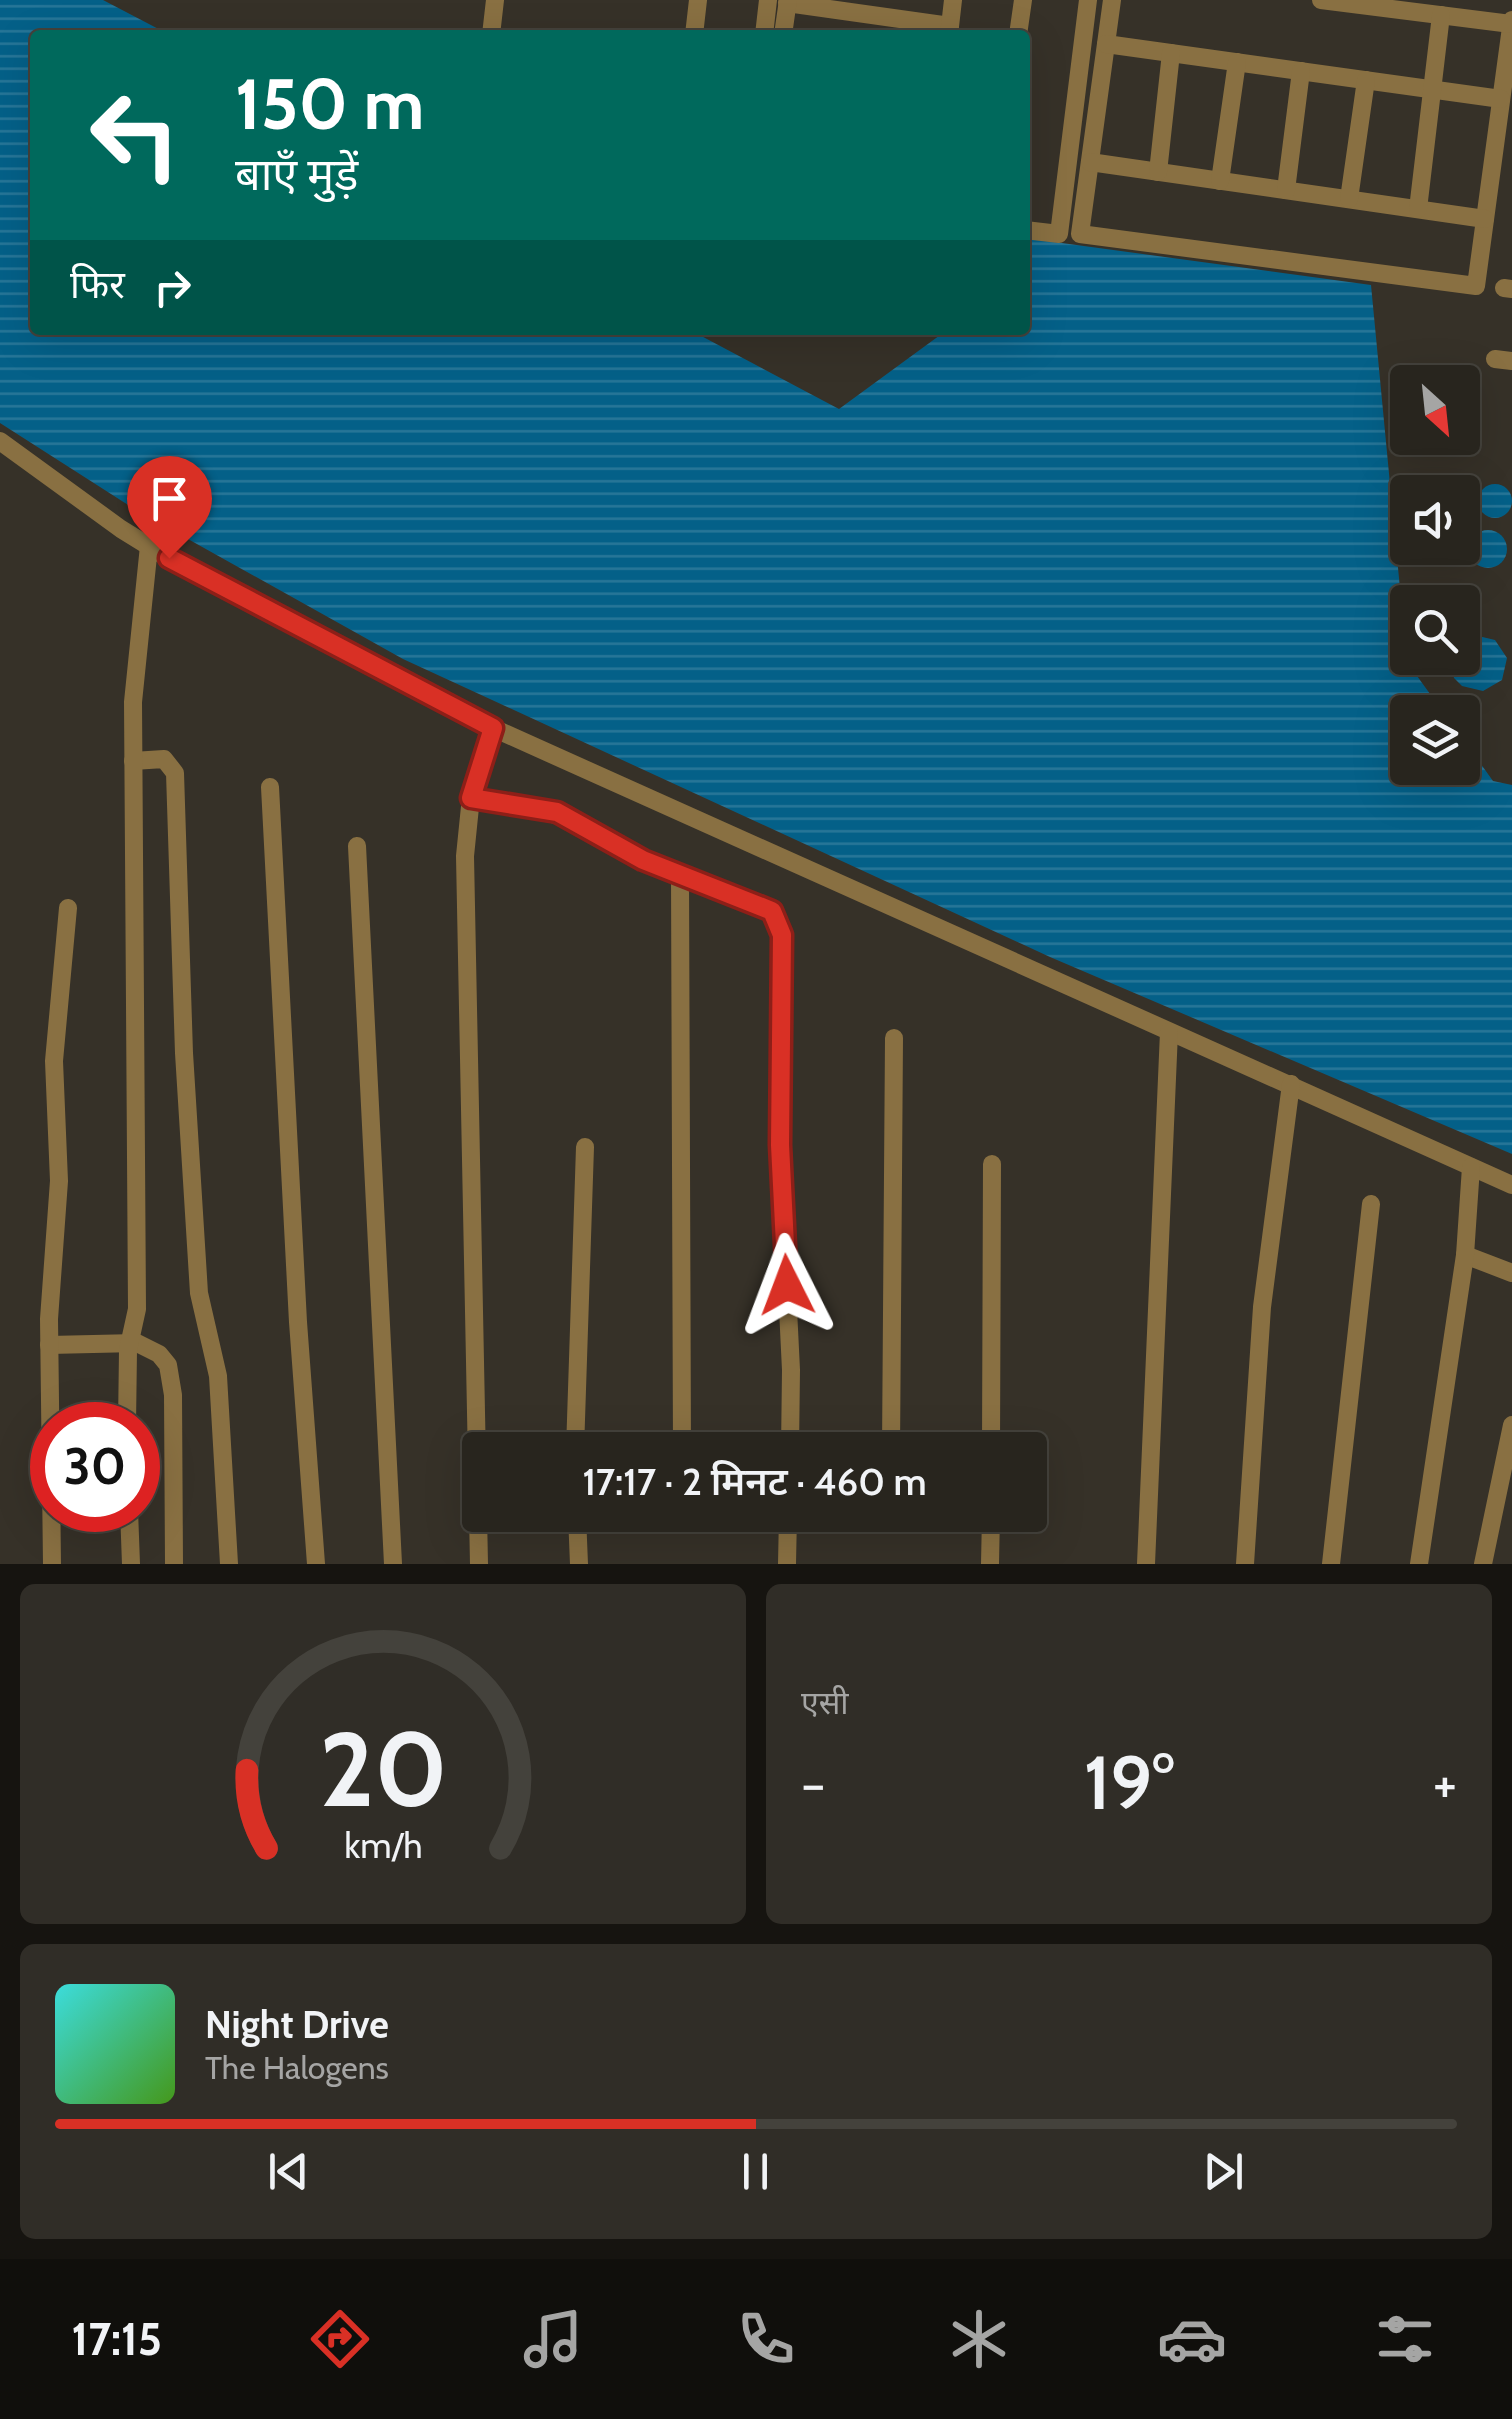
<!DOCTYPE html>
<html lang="hi">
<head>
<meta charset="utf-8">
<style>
  body { margin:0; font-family:Cabin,"Noto Sans Devanagari",sans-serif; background:#302d27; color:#f1f3f6; height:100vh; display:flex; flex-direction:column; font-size:38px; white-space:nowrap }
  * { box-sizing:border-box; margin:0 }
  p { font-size:32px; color:#a5a5a4 }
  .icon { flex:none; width:55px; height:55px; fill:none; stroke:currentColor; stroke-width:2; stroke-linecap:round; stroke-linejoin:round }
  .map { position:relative; height:1564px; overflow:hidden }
  .drawer { display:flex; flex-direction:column; gap:20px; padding:20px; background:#161410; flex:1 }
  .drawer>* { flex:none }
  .guide { position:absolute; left:30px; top:30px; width:1000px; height:305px; border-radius:10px; box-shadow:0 10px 40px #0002,0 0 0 2px #44423c; background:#00695c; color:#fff; overflow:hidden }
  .needle { width:65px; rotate:153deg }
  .fabs { position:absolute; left:1390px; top:365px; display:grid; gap:20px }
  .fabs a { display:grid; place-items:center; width:90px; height:90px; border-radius:10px; background:#28251e; box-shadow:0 10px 40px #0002,0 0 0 2px #44423c; font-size:50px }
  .speed { position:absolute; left:30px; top:1402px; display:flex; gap:20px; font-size:50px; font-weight:700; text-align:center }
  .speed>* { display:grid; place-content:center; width:130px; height:130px; border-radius:50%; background:#28251e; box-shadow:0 10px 40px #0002,0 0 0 2px #44423c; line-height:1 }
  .speed .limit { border:15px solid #d22; background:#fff; color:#111 }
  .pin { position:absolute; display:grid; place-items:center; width:85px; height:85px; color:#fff; margin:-102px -42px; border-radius:50% 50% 50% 0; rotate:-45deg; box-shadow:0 0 10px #0007 }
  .pin .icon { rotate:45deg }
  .me { position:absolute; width:110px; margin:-55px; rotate:357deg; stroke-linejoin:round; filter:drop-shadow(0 0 8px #0008) }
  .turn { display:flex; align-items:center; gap:35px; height:210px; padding:0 40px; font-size:45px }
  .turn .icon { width:130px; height:130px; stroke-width:2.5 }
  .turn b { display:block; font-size:70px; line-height:85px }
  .then { display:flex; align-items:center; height:95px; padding:0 40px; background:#0003; gap:20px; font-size:38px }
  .big { font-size:75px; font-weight:600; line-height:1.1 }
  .drawer .card { flex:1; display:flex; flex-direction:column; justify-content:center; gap:15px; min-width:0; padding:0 35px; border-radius:15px; background:#302d27 }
  .drawer .dial { align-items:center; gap:0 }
  .dial svg { height:260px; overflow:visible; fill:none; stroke:#44423c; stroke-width:7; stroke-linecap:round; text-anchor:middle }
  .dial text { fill:#f1f3f6; stroke:none }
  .song { display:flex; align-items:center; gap:30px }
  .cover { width:120px; height:120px; border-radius:15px; background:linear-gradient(135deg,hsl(180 70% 55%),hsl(100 70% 35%)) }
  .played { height:10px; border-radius:5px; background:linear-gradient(90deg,#d93025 50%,#44423c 50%) }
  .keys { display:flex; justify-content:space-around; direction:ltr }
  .heat { display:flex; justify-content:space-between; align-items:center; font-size:55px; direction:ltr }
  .drawer .tiles { flex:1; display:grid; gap:20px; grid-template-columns:1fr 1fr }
  .card:last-child { grid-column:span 2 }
  .trip { position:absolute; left:462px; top:1432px; width:585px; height:100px; border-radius:10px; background:#28251e; box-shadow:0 10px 40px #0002,0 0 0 2px #44423c; font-weight:600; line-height:100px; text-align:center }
  .dock { display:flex; height:160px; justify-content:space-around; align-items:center; background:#100f0c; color:#a5a5a4 }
  .dock .icon { width:70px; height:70px }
  .dock .on { color:#d93025 }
  .dock b { font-size:45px; color:#f1f3f6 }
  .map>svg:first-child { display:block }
</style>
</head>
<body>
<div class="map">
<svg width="1512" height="1564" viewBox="0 0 1512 1564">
  <defs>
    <pattern id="water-rules" width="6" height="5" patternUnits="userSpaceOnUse" patternTransform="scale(2.5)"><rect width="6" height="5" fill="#046088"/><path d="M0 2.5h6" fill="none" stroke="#287698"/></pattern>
  </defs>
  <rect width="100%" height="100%" fill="#363128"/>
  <!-- water -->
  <g fill="url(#water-rules)">
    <path d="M0,0H103L170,35H35V330H690L839,409L947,330H1025V238L1371,285L1407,662L1443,712H1408V768H1462L1463,739L1493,781L1512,785V1154L1050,957L403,659L136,510L0,423Z"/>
    <circle cx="1495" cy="501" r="17"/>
    <circle cx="1488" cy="549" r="19"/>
    <path d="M1474,635L1495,640L1507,658L1502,680L1483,691L1462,686L1454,678L1450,658H1462L1463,640Z"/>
  </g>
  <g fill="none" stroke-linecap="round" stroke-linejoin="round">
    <!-- minor -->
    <g stroke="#897042" stroke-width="18">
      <path d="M1112,0L1080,234L1476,286L1512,20"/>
      <path d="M1321,0L1511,24"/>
      <path d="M787,3L950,26"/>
      <path d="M491,35L495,0"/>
      <path d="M694,35L698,0"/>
      <path d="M764,35L768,0"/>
      <path d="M783,35L788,0"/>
      <path d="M949,35L953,0"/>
      <path d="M1018,35L1023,0"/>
      <path d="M1106,44L1501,99"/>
      <path d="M1090,162L1485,219"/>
      <path d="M1158,172L1171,53"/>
      <path d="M1220,181L1237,62"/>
      <path d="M1286,190L1301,71"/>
      <path d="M1349,199L1366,80"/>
      <path d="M1418,209L1441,15"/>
      <path d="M1025,230L1059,234L1088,0"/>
      <path d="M1504,288L1512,289"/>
      <path d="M1495,359L1512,361"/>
      <path d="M0,441L121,529L189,571L493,728L1512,1185"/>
      <path d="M133,761L164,759L175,773L184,1053L199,1293L218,1376L229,1564"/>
      <path d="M270,787L298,1322L316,1564"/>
      <path d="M471,797L575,819L643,860L762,905L781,926L780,1145L791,1370L790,1450"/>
      <path d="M357,846L393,1564"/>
      <path d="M680,874L682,1450"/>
      <path d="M1465,1255L1512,1273"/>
      <path d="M49,1345L137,1343L159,1354L168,1365L173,1395L174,1564"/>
      <path d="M127,1425L128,1350L137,1309L133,702L149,546"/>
      <path d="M575,1450L585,1147"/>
      <path d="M891,1450L894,1038"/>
      <path d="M991,1450L992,1164"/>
      <path d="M129,1510L131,1564"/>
      <path d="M577,1515L579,1564"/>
      <path d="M788,1519L867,1515"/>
      <path d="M52,1564L49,1319L59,1181L54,1061L68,908"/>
      <path d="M479,1564L465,856L471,797L493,728"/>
      <path d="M787,1564L788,1515"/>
      <path d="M990,1564L991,1515"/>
      <path d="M1146,1564L1169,1032"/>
      <path d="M1245,1564L1262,1307L1291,1084"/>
      <path d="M1331,1564L1371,1204"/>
      <path d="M1419,1564L1465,1255L1471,1167"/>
      <path d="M1483,1564L1512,1425"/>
    </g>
  </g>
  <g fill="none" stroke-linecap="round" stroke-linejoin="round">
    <defs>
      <path id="route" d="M169,558L493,728L471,798L557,812L643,860L772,911L782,935L780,1145L787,1285"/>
    </defs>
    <!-- route casing -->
    <use href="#route" stroke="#8d1f18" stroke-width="25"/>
    <!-- route -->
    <use href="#route" stroke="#d93025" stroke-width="18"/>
  </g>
</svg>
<div class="fabs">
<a><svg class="needle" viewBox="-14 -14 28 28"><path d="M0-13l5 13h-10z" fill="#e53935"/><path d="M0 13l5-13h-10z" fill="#a5a5a4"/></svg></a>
<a><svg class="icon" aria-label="sound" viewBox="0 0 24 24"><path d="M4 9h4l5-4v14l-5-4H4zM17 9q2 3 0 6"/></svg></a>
<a><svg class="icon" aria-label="search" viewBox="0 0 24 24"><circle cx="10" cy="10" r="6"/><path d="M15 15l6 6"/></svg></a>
<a><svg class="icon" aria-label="layers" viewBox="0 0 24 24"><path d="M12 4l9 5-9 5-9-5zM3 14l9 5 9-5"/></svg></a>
</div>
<div class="speed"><div class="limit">30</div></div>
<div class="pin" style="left:169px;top:558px;background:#d93025"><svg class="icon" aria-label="arrive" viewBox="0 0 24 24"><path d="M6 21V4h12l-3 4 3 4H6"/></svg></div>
<svg class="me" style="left:787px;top:1285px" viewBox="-20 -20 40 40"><path d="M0-17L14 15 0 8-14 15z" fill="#d93025" stroke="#fff" stroke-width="4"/></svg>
<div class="trip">17:17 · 2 मिनट · 460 m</div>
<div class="guide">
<div class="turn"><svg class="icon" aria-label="left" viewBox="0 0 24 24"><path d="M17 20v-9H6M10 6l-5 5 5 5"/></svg><div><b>150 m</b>बाएँ मुड़ें</div></div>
<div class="then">फिर<svg class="icon" aria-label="right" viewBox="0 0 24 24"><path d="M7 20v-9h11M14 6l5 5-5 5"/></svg></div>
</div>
</div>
<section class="drawer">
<div class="tiles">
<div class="card dial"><svg viewBox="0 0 100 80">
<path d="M14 69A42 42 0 1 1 86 69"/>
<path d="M14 69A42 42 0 0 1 8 45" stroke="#d93025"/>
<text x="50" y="56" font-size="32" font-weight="700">20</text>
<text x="50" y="72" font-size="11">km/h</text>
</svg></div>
<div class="card"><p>एसी</p>
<div class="heat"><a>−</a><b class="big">19°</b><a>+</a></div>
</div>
<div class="card">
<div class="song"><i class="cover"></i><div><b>Night Drive</b><p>The Halogens</p></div></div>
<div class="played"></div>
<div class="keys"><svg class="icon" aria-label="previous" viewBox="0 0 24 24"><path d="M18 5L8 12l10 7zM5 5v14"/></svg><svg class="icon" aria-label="pause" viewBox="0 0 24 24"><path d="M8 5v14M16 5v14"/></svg><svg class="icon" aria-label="next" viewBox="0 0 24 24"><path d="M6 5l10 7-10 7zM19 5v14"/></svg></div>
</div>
</div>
</section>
<nav class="dock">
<b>17:15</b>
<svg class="icon on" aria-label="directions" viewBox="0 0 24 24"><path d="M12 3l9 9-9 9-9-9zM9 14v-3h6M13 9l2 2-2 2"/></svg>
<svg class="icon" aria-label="music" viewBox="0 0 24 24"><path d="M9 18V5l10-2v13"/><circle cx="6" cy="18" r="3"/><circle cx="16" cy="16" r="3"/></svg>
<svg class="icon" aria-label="phone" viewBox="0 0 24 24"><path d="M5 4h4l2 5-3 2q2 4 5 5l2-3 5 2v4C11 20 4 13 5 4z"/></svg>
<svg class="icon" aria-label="climate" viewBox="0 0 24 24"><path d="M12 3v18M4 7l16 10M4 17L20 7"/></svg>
<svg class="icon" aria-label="car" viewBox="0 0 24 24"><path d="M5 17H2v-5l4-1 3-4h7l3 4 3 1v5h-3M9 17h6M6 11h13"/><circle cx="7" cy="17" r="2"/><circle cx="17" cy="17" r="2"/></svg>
<svg class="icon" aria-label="filters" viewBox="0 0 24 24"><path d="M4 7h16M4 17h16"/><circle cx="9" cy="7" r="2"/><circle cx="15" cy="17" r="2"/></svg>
</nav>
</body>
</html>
